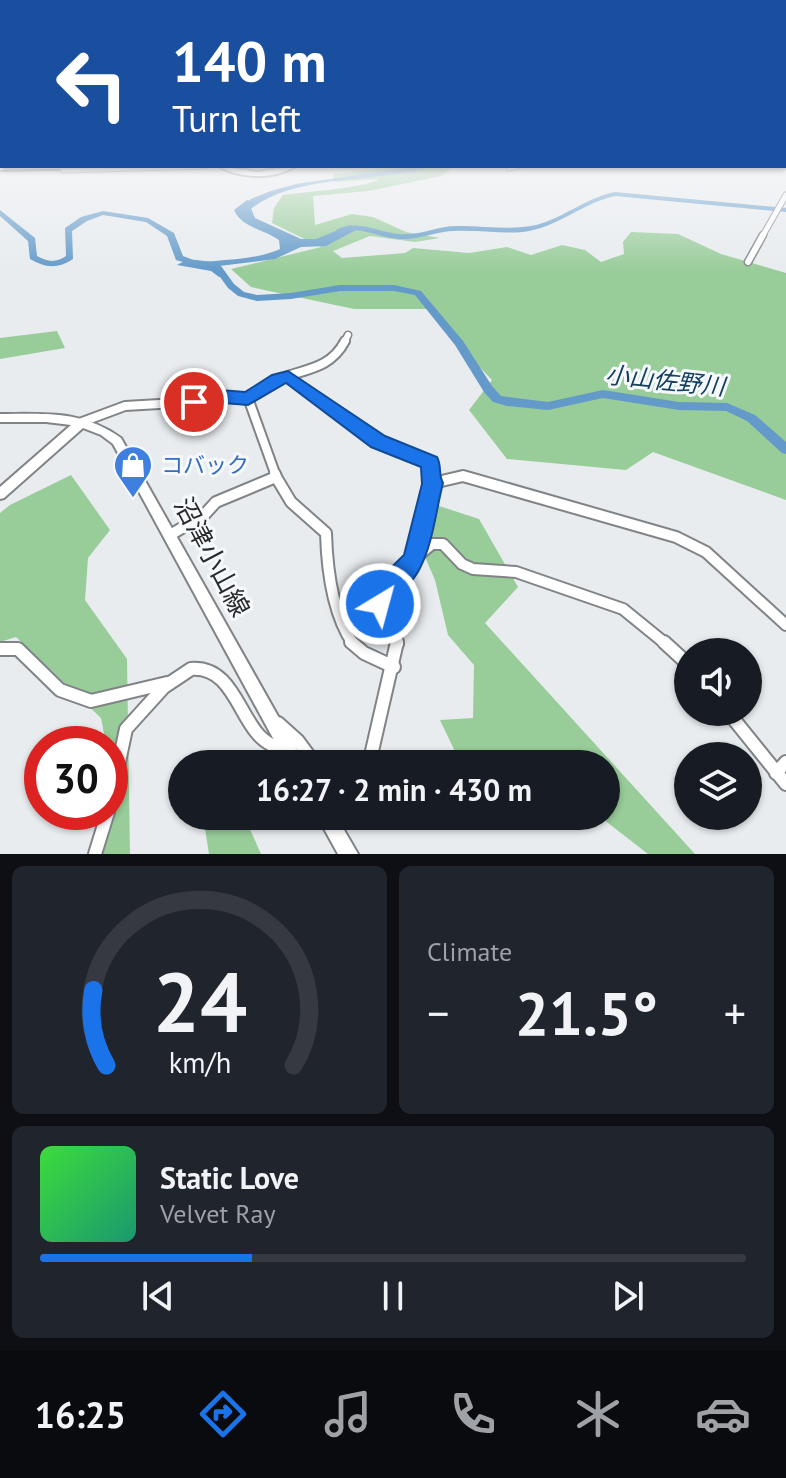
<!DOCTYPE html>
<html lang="en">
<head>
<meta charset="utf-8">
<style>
  body { margin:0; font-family:"PT Sans","Noto Sans JP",sans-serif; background:#20242c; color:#f1f3f6; height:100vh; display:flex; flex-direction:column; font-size:30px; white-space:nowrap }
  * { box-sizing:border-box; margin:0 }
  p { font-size:26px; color:#9ea1a6 }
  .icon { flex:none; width:44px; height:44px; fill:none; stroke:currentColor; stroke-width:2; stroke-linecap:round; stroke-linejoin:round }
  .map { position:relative; height:854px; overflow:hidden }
  .drawer { display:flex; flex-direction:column; gap:12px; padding:12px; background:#0d0f14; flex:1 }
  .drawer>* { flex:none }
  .banner { position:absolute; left:0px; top:0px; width:786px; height:168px; box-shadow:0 2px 6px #0004; background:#1a4fa0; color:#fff; overflow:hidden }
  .buttons { position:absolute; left:674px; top:638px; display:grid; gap:16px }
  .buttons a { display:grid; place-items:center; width:88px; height:88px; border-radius:50%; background:#171b24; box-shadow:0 2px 6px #0004; font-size:40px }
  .speed { position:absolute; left:24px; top:726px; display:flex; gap:16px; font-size:40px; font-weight:700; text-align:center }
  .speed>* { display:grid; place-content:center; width:104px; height:104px; border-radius:50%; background:#171b24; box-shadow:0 2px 6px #0004; line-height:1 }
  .speed .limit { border:12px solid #d22; background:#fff; color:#111 }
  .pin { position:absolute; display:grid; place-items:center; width:68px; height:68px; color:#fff; margin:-34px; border:4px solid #fff; border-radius:50%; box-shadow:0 2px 8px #0007 }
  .me { position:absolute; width:88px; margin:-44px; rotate:37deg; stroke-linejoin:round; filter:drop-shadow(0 0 6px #0008) }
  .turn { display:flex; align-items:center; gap:28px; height:168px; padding:0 40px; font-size:36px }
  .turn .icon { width:104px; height:104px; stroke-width:2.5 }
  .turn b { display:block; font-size:56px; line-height:68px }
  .big { font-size:60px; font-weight:700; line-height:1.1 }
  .drawer .widget { flex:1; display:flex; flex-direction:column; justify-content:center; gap:12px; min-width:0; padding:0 28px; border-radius:12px; background:#20242c }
  .drawer .dial { align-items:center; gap:0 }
  .dial svg { height:208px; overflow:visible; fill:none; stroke:#363941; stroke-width:7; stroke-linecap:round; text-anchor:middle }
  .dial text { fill:#f1f3f6; stroke:none }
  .song { display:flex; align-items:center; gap:24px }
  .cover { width:96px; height:96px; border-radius:12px; background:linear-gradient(135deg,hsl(120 70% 55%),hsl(160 70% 35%)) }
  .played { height:8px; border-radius:4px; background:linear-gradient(90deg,#1a73e8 30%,#363941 30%) }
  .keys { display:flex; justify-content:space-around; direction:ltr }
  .heat { display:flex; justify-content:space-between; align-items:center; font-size:44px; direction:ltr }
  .drawer .tiles { flex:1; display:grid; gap:12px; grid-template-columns:1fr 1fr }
  .widget:last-child { grid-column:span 2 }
  .trip { position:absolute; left:168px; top:750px; width:452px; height:80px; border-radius:40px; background:#171b24; box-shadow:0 2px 6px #0004; font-weight:700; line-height:80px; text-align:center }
  .dock { display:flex; height:128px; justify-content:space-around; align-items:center; background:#090b0e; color:#9ea1a6 }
  .dock .icon { width:56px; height:56px }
  .dock .active { color:#1a73e8 }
  .dock b { font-size:36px; color:#f1f3f6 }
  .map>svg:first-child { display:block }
</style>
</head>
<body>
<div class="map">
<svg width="786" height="854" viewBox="0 0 786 854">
  <rect width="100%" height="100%" fill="#e8ecef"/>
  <!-- green -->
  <g fill="#98cc99">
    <path d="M414,166H453L442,176L368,191L313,196L315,225L352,214L373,217L406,232L440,238L415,242L370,236L333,251L342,258L405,253L413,248L469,253L507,247L531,255L562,245L585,250L601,262L624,254L623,242L631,232L678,234L721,254L786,273V500L653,452L626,470L507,459L469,410L492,380L462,349L432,309H354L251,287L231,269L321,247L272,223L274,208L283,195C303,192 367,188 379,179L334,182L333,174Z"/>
    <path d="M57,331L65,348L0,359V338Z"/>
    <path d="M71,475L110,530L88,558L85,600L127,659L130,854H93L100,812H110V744H106L101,718L16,637L0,642V513L10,505Z"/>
    <path d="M433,504L479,519L518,587L485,623L695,854H648L599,816H606V764H461L440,720L473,718L474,665L448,635L435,580L418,541Z"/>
    <path d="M203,816H244L261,854H209Z"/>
  </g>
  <!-- water -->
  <path fill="#639ac9" d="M247,200L256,202L250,206L255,218L301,239H316L350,225L358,229L326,246L301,247L275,259L219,266L227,275L219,277L211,271L177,265C194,255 198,263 215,261C236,259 260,258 280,249L279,240C264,229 242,228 234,210Z"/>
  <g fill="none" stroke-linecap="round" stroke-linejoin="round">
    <!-- river -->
    <g fill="#639ac9" fill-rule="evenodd">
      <path d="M419,166H432C420,172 404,173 389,175C344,181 279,181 245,214L238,212L251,199L271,191L296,184Z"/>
      <path d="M615,192L786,208V212L615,196C582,203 557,228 523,232C501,234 478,230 455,231C437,231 419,240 400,239C377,238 364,226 340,232L336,230C360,217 382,236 407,234C424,234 439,226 456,226C482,225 510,231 536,225C564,218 585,198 615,192Z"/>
      <path d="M0,210L35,238L37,256C48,262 55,263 66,256L65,228L81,217L103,211L148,218L174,233L183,256L204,264L200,267L176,260L167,236L146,222L103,215L87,221L72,231L73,259C58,269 45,268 30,259L28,241L0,216Z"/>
      <path d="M212,263L221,266L234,284L244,292L257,295L291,293L340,285H394L421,291L463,341L492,386L501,396L548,402L603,390L679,402L727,403L755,415L786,442V454L782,453L747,421L726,411L679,410L603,398L548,410L507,406L493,402L484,392L455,345L415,295L394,291H340L291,299L257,301L238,296L228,288L215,270L208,266Z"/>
    </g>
    <defs>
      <g id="street-far4">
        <path d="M509,168L518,166"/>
        <path d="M63,170L206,166"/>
        <path d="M762,237L786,195"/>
      </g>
      <g id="street-far3">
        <path d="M748,262L763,235"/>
        <path d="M344,343L348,335"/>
      </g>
      <g id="street-far2">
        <path d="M288,377L378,441L431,462L429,476"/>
        <path d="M82,422L125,406L194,402L208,396L248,398"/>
        <path d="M276,476L248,398C259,391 269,382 281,378C307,369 331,368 345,341"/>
      </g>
      <g id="street-far1">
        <path d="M430,474L433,483"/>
        <path d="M276,477L291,502L326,533C327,570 332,613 353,644"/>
        <path d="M170,535L204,515L216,502L276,477L275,474"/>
        <path d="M415,558L432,544H443L462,564L473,569L516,572L623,609L666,644"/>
        <path d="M398,644L380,604V597L414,558L433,483L463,476L676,537L706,552L786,625"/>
      </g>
      <g id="street">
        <path d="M351,642L364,653L394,667"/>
        <path d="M664,642L688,664"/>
        <path d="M0,649H18L60,690L91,701L167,683"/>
        <path d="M728,712L786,784"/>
        <path d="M278,723L298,741L315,764"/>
        <path d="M369,764L397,642"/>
        <path d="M776,773L786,762"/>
        <path d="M110,804L126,729L164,687L191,669C229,666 237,709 257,733C265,743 277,748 289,753"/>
        <path d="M95,854L108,812"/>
      </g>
      <g id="secondary">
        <path d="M784,163L786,164V168L782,166H784Z"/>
        <path d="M218,166L257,172L296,166C273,180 241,179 218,166Z"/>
        <path d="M0,414C46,414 82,410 121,438L305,764H287L113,444L101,435L83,428L4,498L0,499V487L71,425L46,422H0Z"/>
        <path d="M317,816H336L358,854H338Z"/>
      </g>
      <g id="highway">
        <rect x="0" y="154" width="2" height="4"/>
        <path d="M0,166H100L96,168L0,170Z"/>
      </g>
    </defs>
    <!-- street-far4 casing -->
    <use href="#street-far4" stroke="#818487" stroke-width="7"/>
    <!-- street-far3 casing -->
    <use href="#street-far3" stroke="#818487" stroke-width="9"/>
    <!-- street-far2 casing -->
    <use href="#street-far2" stroke="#818487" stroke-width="12"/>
    <!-- street-far1 casing -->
    <use href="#street-far1" stroke="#818487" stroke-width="14"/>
    <!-- street casing -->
    <use href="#street" stroke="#818487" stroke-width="16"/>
    <!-- secondary casing -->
    <use href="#secondary" stroke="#818487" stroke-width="4"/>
    <!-- highway casing -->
    <use href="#highway" stroke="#818487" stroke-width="4"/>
    <!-- street-far4 -->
    <use href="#street-far4" stroke="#fff" stroke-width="5"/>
    <!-- street-far3 -->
    <use href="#street-far3" stroke="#fff" stroke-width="6"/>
    <!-- street-far2 -->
    <use href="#street-far2" stroke="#fff" stroke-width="8"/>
    <!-- street-far1 -->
    <use href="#street-far1" stroke="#fff" stroke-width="10"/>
    <!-- street -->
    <use href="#street" stroke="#fff" stroke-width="12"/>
    <!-- secondary -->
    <use href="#secondary" fill="#fff" fill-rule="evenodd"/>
    <!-- highway -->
    <use href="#highway" fill="#fff" fill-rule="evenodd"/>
  </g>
  <!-- sky -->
  <linearGradient id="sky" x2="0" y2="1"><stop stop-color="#73aadc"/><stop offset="0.56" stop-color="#f5f6f8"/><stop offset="1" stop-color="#f5f6f8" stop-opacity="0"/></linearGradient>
  <rect width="786" height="272" fill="url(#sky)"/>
  <!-- route -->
  <path fill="#1a73e8" stroke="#114b97" stroke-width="2" d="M288,371L385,436L437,457C442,466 438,474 443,483C436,510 433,543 420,568C411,587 398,590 388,613L380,616L372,613L368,604L376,582L404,555L422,484L421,467L371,447L286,383L248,405L210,402L194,408L185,402L188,397L208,389L245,392L272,375Z"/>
  <!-- icons -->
  <defs>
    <symbol id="shop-pin" viewBox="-11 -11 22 30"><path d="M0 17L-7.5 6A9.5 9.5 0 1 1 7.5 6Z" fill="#3f7fe0" stroke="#f6f9fc"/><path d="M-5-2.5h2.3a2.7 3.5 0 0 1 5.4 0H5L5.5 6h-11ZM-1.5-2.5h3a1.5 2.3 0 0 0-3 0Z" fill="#fff"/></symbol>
  </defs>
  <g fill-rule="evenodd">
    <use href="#shop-pin" x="111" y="443" width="44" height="60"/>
  </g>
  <g text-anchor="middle" stroke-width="6" stroke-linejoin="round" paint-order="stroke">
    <!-- shop labels -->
    <g font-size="22" fill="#366cbe" stroke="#f6f9fc" text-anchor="start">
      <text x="161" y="473">コバック</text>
    </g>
    <!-- water labels -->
    <g font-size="24" font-style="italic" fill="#164060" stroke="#f6f9fc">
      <text transform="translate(665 381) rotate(6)" y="8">小山佐野川</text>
    </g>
    <!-- near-street labels -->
    <g font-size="26" fill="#292a2b" stroke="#f6f9fc">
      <text transform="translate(212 557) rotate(62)" y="9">沼津小山線</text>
    </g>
  </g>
</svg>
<div class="buttons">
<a><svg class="icon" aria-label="sound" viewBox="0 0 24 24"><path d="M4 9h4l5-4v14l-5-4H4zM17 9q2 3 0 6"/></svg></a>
<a><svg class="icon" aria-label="layers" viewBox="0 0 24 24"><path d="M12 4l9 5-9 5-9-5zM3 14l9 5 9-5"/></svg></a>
</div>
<div class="speed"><div class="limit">30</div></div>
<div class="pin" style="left:194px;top:402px;background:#d93025"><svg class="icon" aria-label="arrive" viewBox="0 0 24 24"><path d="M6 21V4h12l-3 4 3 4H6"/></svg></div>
<svg class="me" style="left:380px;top:604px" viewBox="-20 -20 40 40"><circle r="17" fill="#1a73e8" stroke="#fff" stroke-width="3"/><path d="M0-11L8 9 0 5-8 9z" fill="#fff"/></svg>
<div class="trip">16:27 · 2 min · 430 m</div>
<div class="banner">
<div class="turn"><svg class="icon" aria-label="left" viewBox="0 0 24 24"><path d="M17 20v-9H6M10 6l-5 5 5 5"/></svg><div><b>140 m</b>Turn left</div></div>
</div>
</div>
<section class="drawer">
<div class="tiles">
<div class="widget dial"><svg viewBox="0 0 100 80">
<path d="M14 69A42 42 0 1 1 86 69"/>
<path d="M14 69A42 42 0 0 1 9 40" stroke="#1a73e8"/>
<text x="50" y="56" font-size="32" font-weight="700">24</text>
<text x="50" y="72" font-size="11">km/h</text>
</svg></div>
<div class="widget"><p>Climate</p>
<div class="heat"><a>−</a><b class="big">21.5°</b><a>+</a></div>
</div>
<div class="widget">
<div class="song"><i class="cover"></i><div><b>Static Love</b><p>Velvet Ray</p></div></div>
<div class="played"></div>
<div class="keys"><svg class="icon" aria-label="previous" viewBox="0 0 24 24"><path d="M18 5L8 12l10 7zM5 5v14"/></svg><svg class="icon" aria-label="pause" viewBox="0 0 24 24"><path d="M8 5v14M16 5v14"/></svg><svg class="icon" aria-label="next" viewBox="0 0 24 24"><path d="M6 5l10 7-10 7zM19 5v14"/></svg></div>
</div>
</div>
</section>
<nav class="dock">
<b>16:25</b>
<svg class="icon active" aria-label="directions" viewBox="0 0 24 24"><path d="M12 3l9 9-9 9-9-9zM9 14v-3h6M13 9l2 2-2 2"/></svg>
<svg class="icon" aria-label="music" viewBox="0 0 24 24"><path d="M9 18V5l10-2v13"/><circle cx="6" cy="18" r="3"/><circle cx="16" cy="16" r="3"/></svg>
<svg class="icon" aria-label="phone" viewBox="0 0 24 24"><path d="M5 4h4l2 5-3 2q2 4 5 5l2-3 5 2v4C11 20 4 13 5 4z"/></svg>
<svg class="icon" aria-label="climate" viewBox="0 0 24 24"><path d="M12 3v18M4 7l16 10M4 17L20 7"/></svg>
<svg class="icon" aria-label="car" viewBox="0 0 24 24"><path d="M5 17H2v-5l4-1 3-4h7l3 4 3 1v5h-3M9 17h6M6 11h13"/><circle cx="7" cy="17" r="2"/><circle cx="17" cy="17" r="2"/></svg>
</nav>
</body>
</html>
